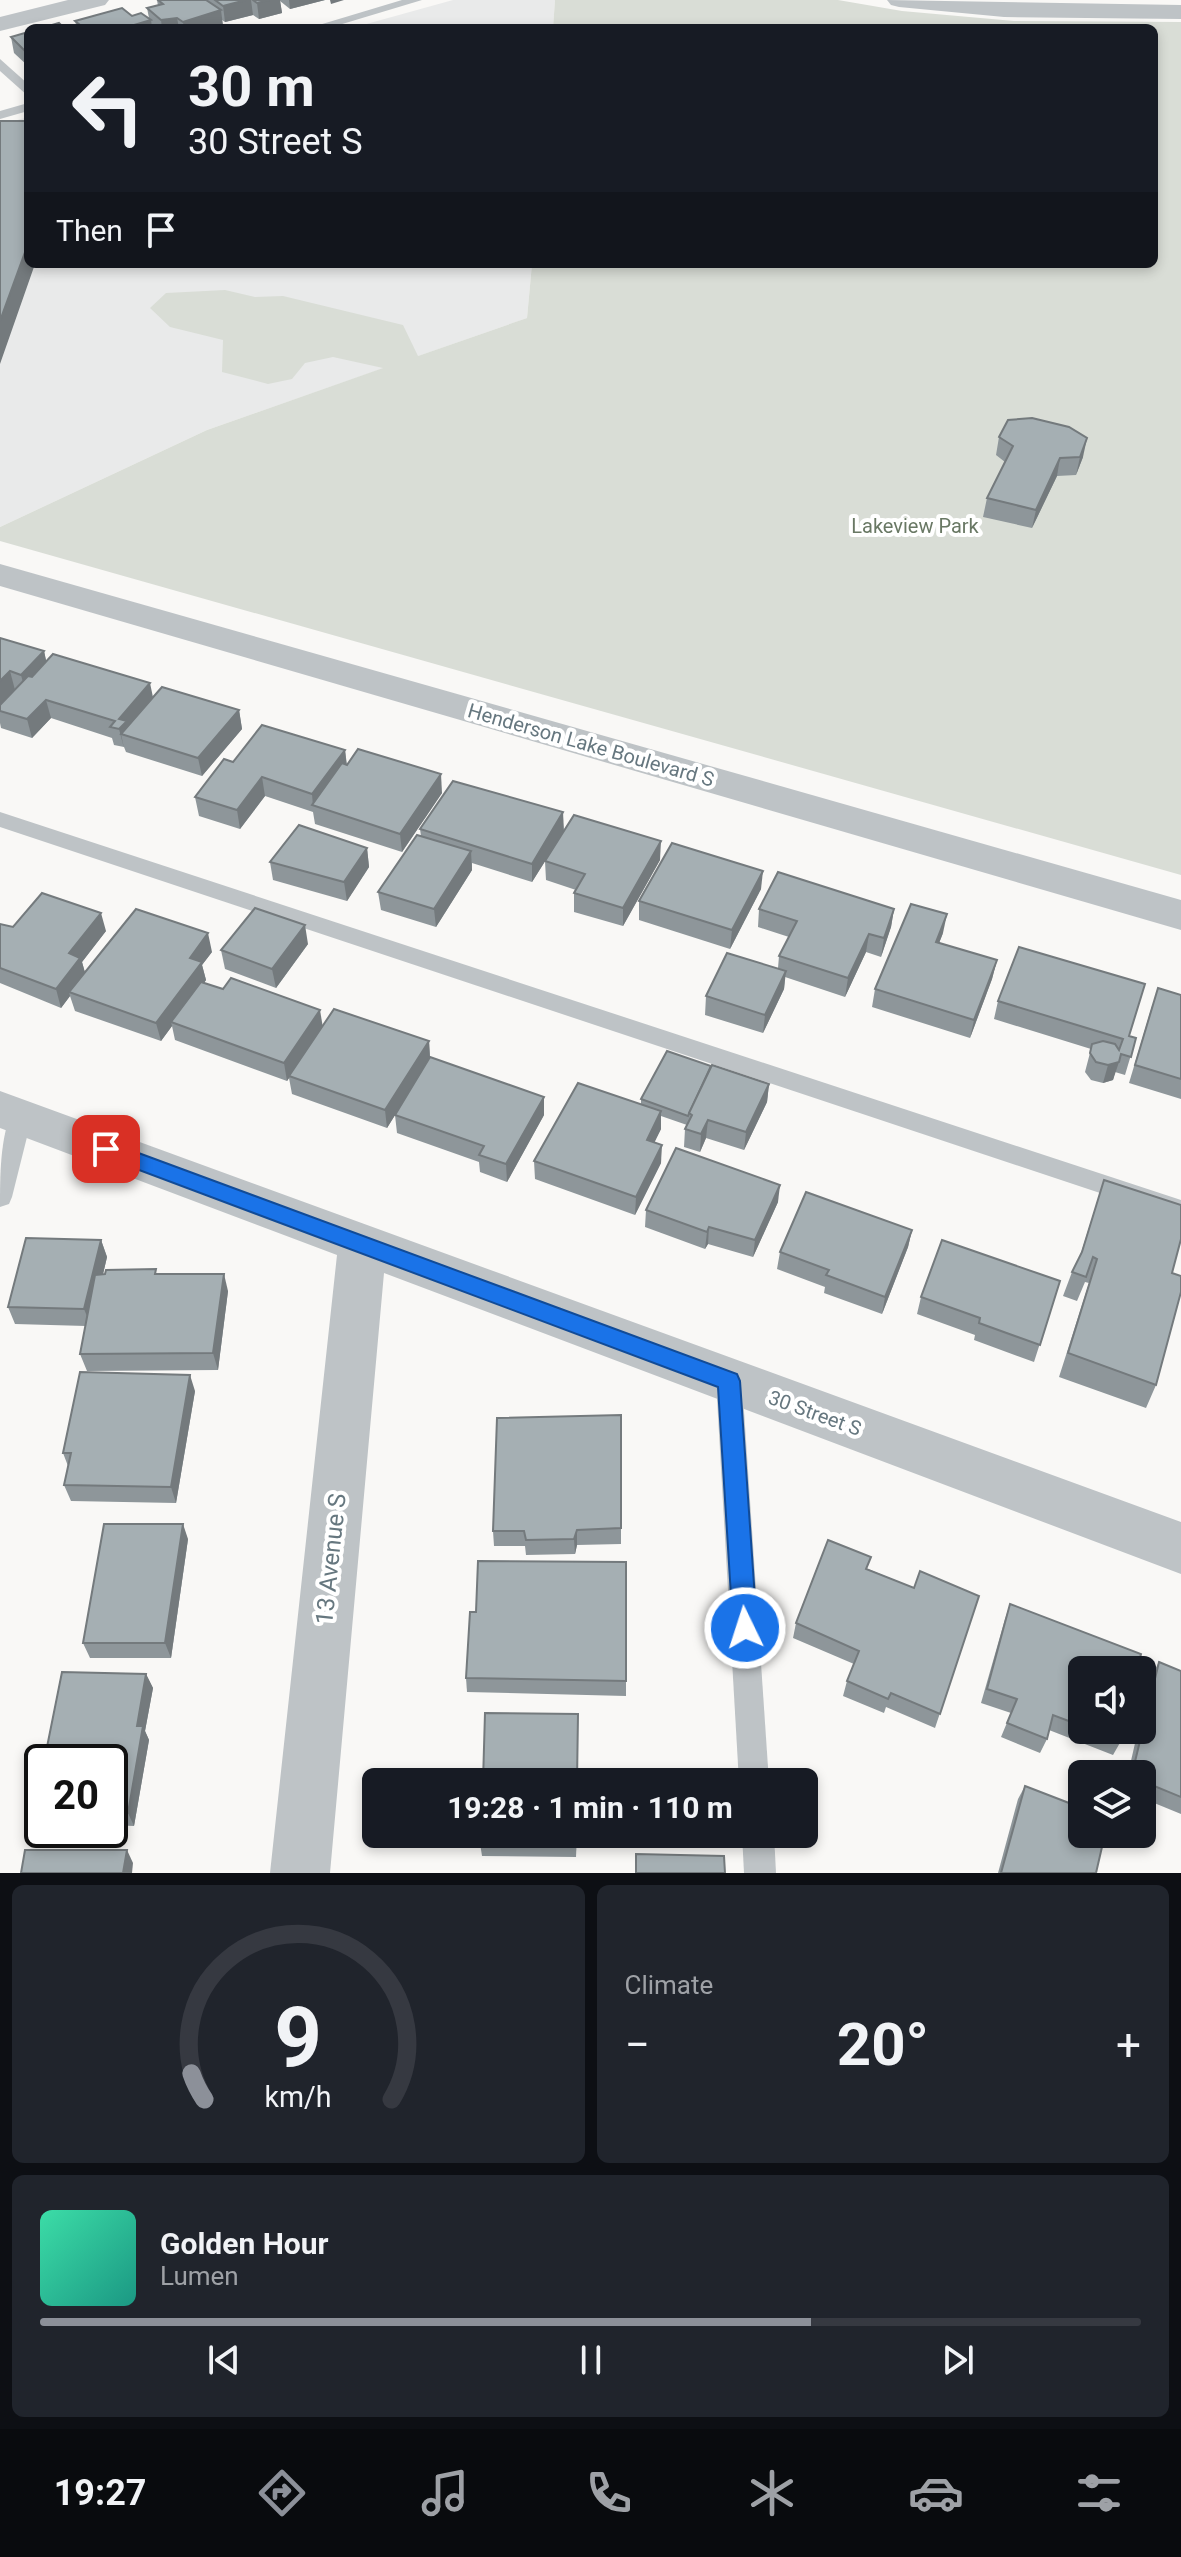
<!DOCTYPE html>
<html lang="en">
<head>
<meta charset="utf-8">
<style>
  body { margin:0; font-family:Roboto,sans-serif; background:#20242c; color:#f1f3f6; height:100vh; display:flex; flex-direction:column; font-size:30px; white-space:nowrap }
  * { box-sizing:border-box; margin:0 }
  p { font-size:26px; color:#9ea1a6 }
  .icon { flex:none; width:44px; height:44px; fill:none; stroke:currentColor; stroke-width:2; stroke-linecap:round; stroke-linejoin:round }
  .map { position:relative; height:1873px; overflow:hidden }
  .sheet { display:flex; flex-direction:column; gap:12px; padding:12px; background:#0d0f14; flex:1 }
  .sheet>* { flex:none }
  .guide { position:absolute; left:24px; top:24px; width:1134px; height:244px; border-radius:12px; box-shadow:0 4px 12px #0003; background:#171b24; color:#f1f3f6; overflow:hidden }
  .fabs { position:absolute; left:1068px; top:1656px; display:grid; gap:16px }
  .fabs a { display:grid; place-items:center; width:88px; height:88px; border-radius:12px; background:#171b24; box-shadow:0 4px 12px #0003; font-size:40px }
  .speed { position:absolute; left:24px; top:1744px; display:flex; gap:16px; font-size:40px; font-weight:700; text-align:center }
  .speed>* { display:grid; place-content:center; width:104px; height:104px; border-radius:50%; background:#171b24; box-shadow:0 4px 12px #0003; line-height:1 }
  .speed .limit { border:4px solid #111; border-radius:12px; background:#fff; color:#111 }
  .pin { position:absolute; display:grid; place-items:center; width:68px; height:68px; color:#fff; margin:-34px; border-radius:16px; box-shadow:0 4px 12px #0006 }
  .me { position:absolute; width:88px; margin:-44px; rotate:356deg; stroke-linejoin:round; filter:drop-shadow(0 0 6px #0008) }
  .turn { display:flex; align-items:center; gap:28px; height:168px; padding:0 32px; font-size:36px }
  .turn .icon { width:104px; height:104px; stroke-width:2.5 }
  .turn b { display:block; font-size:56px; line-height:68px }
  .then { display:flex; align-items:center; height:76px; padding:0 32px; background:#0003; gap:16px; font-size:30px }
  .big { font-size:60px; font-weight:700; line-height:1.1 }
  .sheet .widget { flex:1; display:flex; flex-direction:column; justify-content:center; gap:12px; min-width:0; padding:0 28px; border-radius:12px; background:#20242c }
  .sheet .dial { align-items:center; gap:0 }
  .dial svg { height:208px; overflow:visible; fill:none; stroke:#363941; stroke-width:7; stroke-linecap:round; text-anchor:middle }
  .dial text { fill:#f1f3f6; stroke:none }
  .song { display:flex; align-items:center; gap:24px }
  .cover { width:96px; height:96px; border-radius:12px; background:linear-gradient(135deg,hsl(160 70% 55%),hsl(170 70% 35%)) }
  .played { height:8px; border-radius:4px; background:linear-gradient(90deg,#8c9099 70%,#363941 70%) }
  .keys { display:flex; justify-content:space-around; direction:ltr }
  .heat { display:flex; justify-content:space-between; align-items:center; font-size:44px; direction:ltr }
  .sheet .tiles { flex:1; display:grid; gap:12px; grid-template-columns:1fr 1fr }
  .widget:last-child { grid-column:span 2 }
  .trip { position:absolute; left:362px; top:1768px; width:456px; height:80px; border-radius:12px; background:#171b24; box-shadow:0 4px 12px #0003; font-weight:700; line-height:80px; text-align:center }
  .menu { display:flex; height:128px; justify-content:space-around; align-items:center; background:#090b0e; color:#9ea1a6 }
  .menu .icon { width:56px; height:56px }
  .menu .on { color:#8c9099 }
  .menu b { font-size:36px; color:#f1f3f6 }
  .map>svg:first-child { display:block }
</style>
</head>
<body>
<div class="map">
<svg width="1181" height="1873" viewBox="0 0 1181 1873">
  <rect width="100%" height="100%" fill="#f9f8f6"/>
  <!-- built -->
  <g fill="#e9eaea">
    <path d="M453,0H555L553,28H352Z"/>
    <path d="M28,117V264H532L527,318L207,430L0,527V125Z"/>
  </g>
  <!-- green -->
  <path fill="#d9ddd6" d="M555,0H838L902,11L1014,21L1181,22V875L0,541V527L207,430L383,368L333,357L305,363L292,379L268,384L222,372L223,340L170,327L150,308L166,293L225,290L255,297L283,296L403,325L418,356L527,318L532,264H1154V28H553Z"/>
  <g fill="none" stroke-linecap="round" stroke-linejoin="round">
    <!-- lane -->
    <g fill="#bec3c6" fill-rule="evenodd">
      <path d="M402,0H422L329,28H309Z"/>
      <path d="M0,59L28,84V96L0,71Z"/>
      <path d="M28,103V111L0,119V111Z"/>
      <path d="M0,812L1181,1200V1220L0,827Z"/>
      <path d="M20,1107L28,1110L32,1117L12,1197L9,1204L0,1207C0,1175 0,1140 12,1110Z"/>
      <path d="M729,1369L738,1373L742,1381L769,1782H739L716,1381L720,1373Z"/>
      <path d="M742,1834H774L776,1873H744Z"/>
    </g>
    <!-- street -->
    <g fill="#bec3c6" fill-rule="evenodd">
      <path d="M68,0H109L105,5L0,31V17Z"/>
      <path d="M887,0L1181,5V19L1004,17L899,7L891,5Z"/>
      <path d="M0,564L1181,900V930L0,586Z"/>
      <path d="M0,1091L1181,1522V1574L384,1273L330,1873H270L337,1255L0,1128Z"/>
    </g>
  </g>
  <!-- wall -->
  <g fill="#8e969a">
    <path d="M157,0H325L290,9L280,1L282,13L259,19L253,15L225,22L222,20L223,26L218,28H154L152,27V28H77L75,21L132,16L149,18L147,8L158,6Z"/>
    <path d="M28,32V66L14,53L11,37Z"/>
    <path d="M999,437L1083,457L1076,475L1057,476L1032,528L983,517L987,498L1005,462L996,455Z"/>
    <path d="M0,638L44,651L46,661L153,697L239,710L242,729L202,776L126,752L124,747L114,745L112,738L51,718L32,738L1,728L0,723Z"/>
    <path d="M345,750L347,765L442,793L402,852L315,824L313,812L265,796L240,829L199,816L195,797L233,762Z"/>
    <path d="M420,829L564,831L532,882L472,863V870L436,927L381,910L378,892L421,836Z"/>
    <path d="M367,848L369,867L347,901L273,880L270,862Z"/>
    <path d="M660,860L623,926L574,912V893L576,890L546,880L545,861Z"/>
    <path d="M761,889L730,949L639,920V901Z"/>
    <path d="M759,909H894L891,927L881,957L866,952L845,997L785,977L784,989L763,1033L705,1015L706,996L778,968L779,956L789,937L758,927Z"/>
    <path d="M0,924L13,927L106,931L82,962L85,973L212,952L202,965L206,980L204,983L323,1025L429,1041L430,1057L544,1115L507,1182L480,1172L479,1162L397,1133L395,1115L387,1128L292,1094L289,1078L287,1081L175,1040L172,1026L161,1041L75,1011L70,996L61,1008L0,983Z"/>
    <path d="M943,933L939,943L997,960L992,979L970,1038L872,1007L875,989Z"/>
    <path d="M308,944L276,988L225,969L221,950Z"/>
    <path d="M1181,995V1099L1129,1083L1152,1006Z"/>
    <path d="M998,1001L1136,1038L1125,1075L1115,1072L1113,1080L1103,1083L1091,1080L1085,1072L1091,1049L994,1019Z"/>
    <path d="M769,1084L767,1102L744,1150L706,1138L700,1152L684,1147L685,1129L687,1125L661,1116V1129L654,1142L661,1163L635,1215L535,1179L534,1161L641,1104V1099Z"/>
    <path d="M1104,1180L1172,1273L1156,1385L1146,1408L1059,1377L1089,1283L1085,1282L1077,1301L1063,1296L1072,1272L1080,1256Z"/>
    <path d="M778,1202L753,1257L708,1244L705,1249L645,1227L646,1210Z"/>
    <path d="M912,1230L908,1247L882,1314L824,1293L825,1287L777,1269L780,1252Z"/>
    <path d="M101,1240L107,1257L103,1274H158L228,1291L218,1370L87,1371L80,1354L86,1326L15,1324L8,1307Z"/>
    <path d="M1060,1281L1034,1362L974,1340L975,1335L917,1314L921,1297Z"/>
    <path d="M195,1391L176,1503L71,1501L64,1485L68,1466L63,1453Z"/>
    <path d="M621,1415V1544L577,1545L575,1554L526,1555L525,1546H494L493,1531Z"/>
    <path d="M188,1539L171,1658H90L83,1643Z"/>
    <path d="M868,1569L914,1588L979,1596L935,1728L886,1707L884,1713L843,1696L847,1681L854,1664L793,1638L796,1623Z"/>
    <path d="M1010,1604L1082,1670V1730H1123L1121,1741L1113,1755L1049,1730L1047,1739L1040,1753L1001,1737L1011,1713L981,1703L1005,1619Z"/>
    <path d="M1159,1662L1181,1671V1814L1142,1798V1774H1128L1138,1730H1142V1715L1151,1677Z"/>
    <path d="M146,1674L153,1688L145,1731L149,1740L134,1826L110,1825V1762Z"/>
    <path d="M466,1678L626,1681V1696L467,1692Z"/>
    <path d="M42,1772V1824L34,1811Z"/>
    <path d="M1025,1786L1096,1873H998L1018,1799Z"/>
    <path d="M577,1834L576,1857L482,1856L480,1843Z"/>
  </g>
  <!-- shaded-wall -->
  <g fill="#747a7d">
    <path d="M246,0H251L253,15L225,22L223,6Z"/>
    <path d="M269,0H280L282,13L259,19L257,3Z"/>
    <path d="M289,0H325L290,9Z"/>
    <path d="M330,0H344L331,4Z"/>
    <path d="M221,10L223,26L218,28H184L183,22Z"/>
    <path d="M177,18L179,28H162L161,20Z"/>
    <path d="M151,20L152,28H124Z"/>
    <path d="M28,244V264H35L0,364V321Z"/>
    <path d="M1087,438L1083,457L1076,475L1080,457Z"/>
    <path d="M1060,458L1057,476L1032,528L1036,510Z"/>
    <path d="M44,651L48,669L26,693L21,675Z"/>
    <path d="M10,671L15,690L0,706V681Z"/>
    <path d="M150,683L154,702L121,734L124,748L119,729V719Z"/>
    <path d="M46,700L51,718L32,738L27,719Z"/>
    <path d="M239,710L242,729L202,776L198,758Z"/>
    <path d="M345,750L347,769L313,806L312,794Z"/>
    <path d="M441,774L442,793L402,852L400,834Z"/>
    <path d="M262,777L265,796L240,829L237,810Z"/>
    <path d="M563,812L564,831L532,882V864Z"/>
    <path d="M661,841L660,860L623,926V908Z"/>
    <path d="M367,848L369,867L347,901L344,882Z"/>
    <path d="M471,851L472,870L436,927L434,909Z"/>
    <path d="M763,871L761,889L730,949L732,930Z"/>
    <path d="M894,909L891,927L881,957L884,938Z"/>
    <path d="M101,913L106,931L82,962L86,976L69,992L70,996L61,1008L56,989L69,953Z"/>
    <path d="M947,914L943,933L932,961L936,942Z"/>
    <path d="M305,925L308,944L276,988L272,969Z"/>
    <path d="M208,933L212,952L202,965L206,980L174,1023L171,1022L172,1026L161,1041L156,1023L190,958Z"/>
    <path d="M869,934L866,952L845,997L848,978Z"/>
    <path d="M997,960L992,979L970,1038L974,1020Z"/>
    <path d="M786,971L784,989L763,1033L765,1015Z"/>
    <path d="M320,1010L323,1028L287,1081L284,1063Z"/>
    <path d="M429,1041L430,1059L387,1128L385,1110Z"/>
    <path d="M1119,1062L1113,1080L1103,1083L1108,1065Z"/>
    <path d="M769,1084L767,1102L744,1150L746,1132Z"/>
    <path d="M544,1097V1115L507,1182L506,1164Z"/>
    <path d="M661,1111V1129L647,1158V1140Z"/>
    <path d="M708,1120L706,1138L700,1152L701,1134Z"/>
    <path d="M662,1145L661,1163L635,1215L636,1197Z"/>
    <path d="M780,1185L778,1202L753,1257L755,1240Z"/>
    <path d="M709,1227L708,1244L705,1249L707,1232Z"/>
    <path d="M912,1230L908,1247L882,1314L885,1297Z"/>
    <path d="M101,1240L107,1257L91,1326L84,1309Z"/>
    <path d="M224,1274L228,1291L218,1370L213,1353Z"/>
    <path d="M190,1375L195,1391L176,1503L171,1487Z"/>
    <path d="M183,1524L188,1539L171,1658L165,1643Z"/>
    <path d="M577,1530V1545L575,1554L574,1539Z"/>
    <path d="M146,1674L153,1688L145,1731L149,1740L134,1826L128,1813L137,1726Z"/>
    <path d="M127,1850L133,1863L132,1873H123Z"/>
  </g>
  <!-- building -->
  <g fill="#a5afb3" stroke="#747a7d" stroke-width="2">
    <path d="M158,0H206L221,10L183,22L177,18L161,20L147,8L163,4Z"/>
    <path d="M215,0H246L223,6Z"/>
    <path d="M253,0H269L257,3Z"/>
    <path d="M122,8L132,16L141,13L151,20L124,28H84L75,21Z"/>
    <path d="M59,23L64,28H42Z"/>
    <path d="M28,32V51L26,52L11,37Z"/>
    <path d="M0,121H28V244L0,321Z"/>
    <path d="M1032,418L1069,427L1087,438L1080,457L1060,458L1036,510L987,498L1013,446L999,437L1008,420Z"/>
    <path d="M0,638L44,651L21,675L10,671L0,681Z"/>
    <path d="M53,654L150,683L119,719L127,721L119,729L110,727L115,721L46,700L27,719L0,711V705L28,676L32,677Z"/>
    <path d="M162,687L239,710L198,758L121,734Z"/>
    <path d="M262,725L345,750L312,794L262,777L237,810L195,797L224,759L233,762Z"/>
    <path d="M358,749L441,774L400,834L312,805L342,763L347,765Z"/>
    <path d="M453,781L563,812L532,864L420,829Z"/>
    <path d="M574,815L661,841L623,908L574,893L585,874L545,861Z"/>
    <path d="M299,825L367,848L344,882L270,862Z"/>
    <path d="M417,835L471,851L434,909L378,892Z"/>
    <path d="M672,843L763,871L732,930L639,901Z"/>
    <path d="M778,872L894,909L884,938L869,934L848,978L779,956L797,921L759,909Z"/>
    <path d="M42,893L101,913L69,953L80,958L56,989L0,968V924L13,927Z"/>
    <path d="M911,904L947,914L936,942L997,960L974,1020L875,989Z"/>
    <path d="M255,908L305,925L272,969L221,950Z"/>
    <path d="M136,909L208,933L190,958L202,962L156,1023L69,992Z"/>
    <path d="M1019,947L1145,984L1129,1036L1136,1038L1131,1057L1121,1054L1119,1062L1108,1065L1096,1062L1090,1053L1092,1044L1103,1041L1115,1044L1119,1050L1123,1039L998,1001Z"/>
    <path d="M727,953L786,971L765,1015L706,996Z"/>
    <path d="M231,978L320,1010L284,1063L171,1022L201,982L223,989Z"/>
    <path d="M1158,988L1181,995V1079L1135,1065Z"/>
    <path d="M334,1009L429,1041L385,1110L289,1076Z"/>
    <path d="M667,1051L711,1066L688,1116L641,1099Z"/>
    <path d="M430,1057L544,1097L506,1164L479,1155L484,1146L395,1115Z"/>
    <path d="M712,1065L769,1084L746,1132L708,1120L701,1134L685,1129L692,1115L689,1113Z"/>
    <path d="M578,1083L661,1111L647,1140L662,1145L636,1197L534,1161Z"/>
    <path d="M676,1148L780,1185L755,1240L709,1227L707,1232L646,1210Z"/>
    <path d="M1104,1180L1181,1205V1239L1172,1273L1181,1276V1292L1156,1385L1068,1353L1097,1259L1093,1257L1086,1277L1072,1272L1082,1252Z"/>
    <path d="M806,1192L912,1230L885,1297L826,1275L829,1270L780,1252Z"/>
    <path d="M26,1238L101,1240L84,1309L8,1307Z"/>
    <path d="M942,1240L1060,1281L1040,1345L979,1323L980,1318L921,1297Z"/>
    <path d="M156,1269L155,1274H224L213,1353L80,1354L95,1275L105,1274L106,1270Z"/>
    <path d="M80,1372L190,1375L171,1487L64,1485L71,1453H63Z"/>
    <path d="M621,1415V1528L577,1530L574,1539L526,1540L524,1531H493L497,1418Z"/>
    <path d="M104,1524H183L165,1643H83Z"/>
    <path d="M828,1540L871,1557L866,1569L914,1588L920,1571L979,1596L940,1714L891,1693L888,1699L847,1681L859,1651L796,1623Z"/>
    <path d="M478,1561L626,1562V1681L466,1678L470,1612H476Z"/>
    <path d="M1010,1604L1141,1654L1137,1670H1082V1726L1053,1715L1047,1739L1007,1723L1017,1699L987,1689Z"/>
    <path d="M1159,1662L1181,1671V1797L1142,1781V1774H1132Z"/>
    <path d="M62,1672L146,1674L137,1726H143L128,1813L110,1812V1762H44Z"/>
    <path d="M485,1713L578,1714L577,1782H483Z"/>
    <path d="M1092,1730H1123L1121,1741Z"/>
    <path d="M42,1772V1811H34Z"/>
    <path d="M1025,1786L1082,1808V1834H1105L1096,1873H1001Z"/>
    <path d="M481,1834H576V1844L480,1843Z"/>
    <path d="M25,1850H127L123,1873H21Z"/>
    <path d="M636,1854L724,1856L725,1873H636Z"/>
  </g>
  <!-- route -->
  <path fill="#1a73e8" stroke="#114b97" stroke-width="2" d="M106,1141L737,1374L740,1381L757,1628L753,1636L745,1640L736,1636L733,1628L718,1387L99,1155L96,1149L99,1143Z"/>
  <g text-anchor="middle" stroke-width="8" stroke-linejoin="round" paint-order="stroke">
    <!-- park labels -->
    <g font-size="20" fill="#697864" stroke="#fff">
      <text x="915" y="533">Lakeview Park</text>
    </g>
    <!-- street labels -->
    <g font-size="20" fill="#66777f" stroke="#fff">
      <text transform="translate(591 745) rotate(16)" y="7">Henderson Lake Boulevard S</text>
      <text transform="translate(815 1413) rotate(20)" y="7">30 Street S</text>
    </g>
    <!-- near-street labels -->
    <g font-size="24" fill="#66777f" stroke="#fff">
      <text transform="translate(331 1559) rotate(-84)" y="8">13 Avenue S</text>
    </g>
  </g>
</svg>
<div class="fabs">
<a><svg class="icon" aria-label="sound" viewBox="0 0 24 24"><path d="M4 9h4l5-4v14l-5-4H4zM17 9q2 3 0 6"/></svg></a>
<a><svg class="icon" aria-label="layers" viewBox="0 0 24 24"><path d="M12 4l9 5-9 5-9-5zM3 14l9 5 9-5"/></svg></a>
</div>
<div class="speed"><div class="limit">20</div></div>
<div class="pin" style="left:106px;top:1149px;background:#d93025"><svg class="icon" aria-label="arrive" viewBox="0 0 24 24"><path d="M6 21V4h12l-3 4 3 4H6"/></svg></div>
<svg class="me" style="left:745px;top:1628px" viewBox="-20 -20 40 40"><circle r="17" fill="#1a73e8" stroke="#fff" stroke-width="3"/><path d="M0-11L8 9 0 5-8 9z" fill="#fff"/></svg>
<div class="trip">19:28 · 1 min · 110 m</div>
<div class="guide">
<div class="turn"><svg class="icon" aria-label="left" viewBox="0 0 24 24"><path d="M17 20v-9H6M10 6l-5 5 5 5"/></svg><div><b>30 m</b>30 Street S</div></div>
<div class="then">Then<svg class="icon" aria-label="arrive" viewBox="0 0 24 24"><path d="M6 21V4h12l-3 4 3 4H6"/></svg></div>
</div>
</div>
<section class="sheet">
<div class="tiles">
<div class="widget dial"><svg viewBox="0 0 100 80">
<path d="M14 69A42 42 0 1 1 86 69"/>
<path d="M14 69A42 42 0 0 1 9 59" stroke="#8c9099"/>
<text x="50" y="56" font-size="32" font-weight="700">9</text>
<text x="50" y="72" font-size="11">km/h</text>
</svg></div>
<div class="widget"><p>Climate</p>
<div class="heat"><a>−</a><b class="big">20°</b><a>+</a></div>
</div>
<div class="widget">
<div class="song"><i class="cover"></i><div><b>Golden Hour</b><p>Lumen</p></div></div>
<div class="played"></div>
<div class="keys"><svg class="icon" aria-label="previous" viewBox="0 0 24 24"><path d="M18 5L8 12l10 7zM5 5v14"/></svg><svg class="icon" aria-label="pause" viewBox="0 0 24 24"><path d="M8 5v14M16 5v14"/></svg><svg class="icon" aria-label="next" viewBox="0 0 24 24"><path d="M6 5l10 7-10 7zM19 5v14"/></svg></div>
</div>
</div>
</section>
<nav class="menu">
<b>19:27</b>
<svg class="icon on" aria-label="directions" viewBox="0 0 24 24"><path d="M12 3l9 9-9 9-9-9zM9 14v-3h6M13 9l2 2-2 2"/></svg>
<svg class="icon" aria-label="music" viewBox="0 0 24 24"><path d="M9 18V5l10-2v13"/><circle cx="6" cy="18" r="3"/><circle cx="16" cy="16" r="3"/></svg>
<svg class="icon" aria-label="phone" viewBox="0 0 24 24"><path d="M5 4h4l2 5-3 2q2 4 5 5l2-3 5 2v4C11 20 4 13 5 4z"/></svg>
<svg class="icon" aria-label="climate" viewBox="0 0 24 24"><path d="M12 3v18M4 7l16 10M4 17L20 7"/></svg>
<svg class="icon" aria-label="car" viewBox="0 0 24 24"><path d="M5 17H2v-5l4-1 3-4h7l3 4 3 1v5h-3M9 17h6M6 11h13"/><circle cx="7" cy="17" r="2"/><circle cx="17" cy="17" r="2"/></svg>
<svg class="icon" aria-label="filters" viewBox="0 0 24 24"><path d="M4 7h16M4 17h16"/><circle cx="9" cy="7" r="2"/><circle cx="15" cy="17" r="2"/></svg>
</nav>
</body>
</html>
